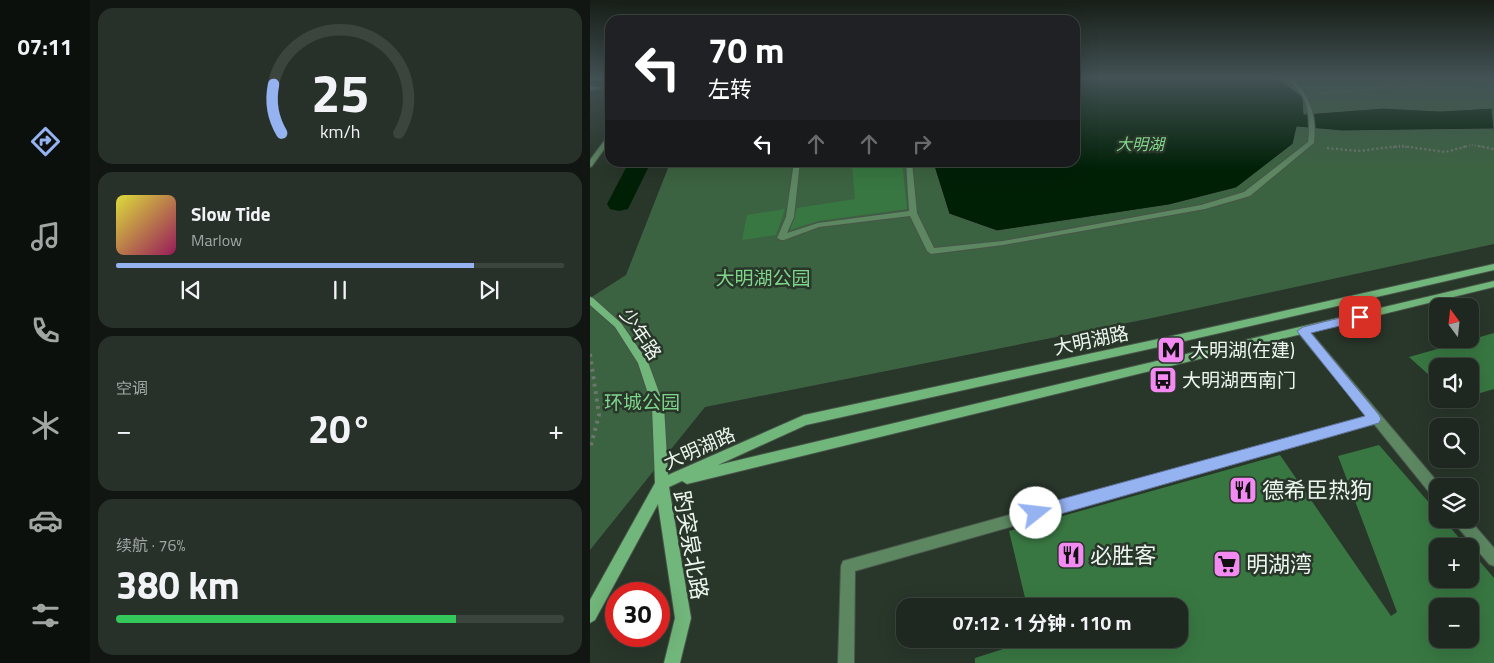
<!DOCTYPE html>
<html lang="zh">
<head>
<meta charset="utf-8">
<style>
  body { margin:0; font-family:"Titillium Web","Noto Sans SC",sans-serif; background:#273029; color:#f1f3f6; height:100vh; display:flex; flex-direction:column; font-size:19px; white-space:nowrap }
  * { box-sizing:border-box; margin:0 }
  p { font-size:16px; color:#a1a6a5 }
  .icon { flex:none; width:28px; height:28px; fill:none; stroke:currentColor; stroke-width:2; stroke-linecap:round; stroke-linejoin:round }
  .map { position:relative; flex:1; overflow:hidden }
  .panel { display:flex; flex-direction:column; gap:8px; padding:8px; background:#111612; width:500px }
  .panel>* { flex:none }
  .hud { position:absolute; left:15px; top:15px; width:475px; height:152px; border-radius:15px; box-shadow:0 5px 20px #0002,0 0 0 1px #3c443e; background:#202124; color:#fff; overflow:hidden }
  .needle { width:32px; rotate:345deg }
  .tools { position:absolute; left:839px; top:298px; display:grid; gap:10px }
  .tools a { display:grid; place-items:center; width:50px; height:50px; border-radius:10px; background:#1f2820; box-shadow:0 5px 20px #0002,0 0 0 1px #3c443e; font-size:25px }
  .speed { position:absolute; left:15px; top:582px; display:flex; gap:10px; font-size:25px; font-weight:700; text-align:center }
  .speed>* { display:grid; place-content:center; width:65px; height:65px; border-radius:50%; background:#1f2820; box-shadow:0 5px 20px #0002,0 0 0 1px #3c443e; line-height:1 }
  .speed .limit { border:8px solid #d22; background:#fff; color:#111 }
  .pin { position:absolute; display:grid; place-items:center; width:42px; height:42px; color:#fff; margin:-21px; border-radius:10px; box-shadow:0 2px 8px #0006 }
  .me { position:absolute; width:55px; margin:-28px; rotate:74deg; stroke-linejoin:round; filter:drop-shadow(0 0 4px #0008) }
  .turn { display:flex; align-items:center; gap:18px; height:105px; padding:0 20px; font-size:22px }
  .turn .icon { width:65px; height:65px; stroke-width:2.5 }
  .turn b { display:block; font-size:35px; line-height:42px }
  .lanes { display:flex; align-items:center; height:48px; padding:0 20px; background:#0003; justify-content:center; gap:25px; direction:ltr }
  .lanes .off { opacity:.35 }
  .big { font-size:38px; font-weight:700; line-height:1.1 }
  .panel .widget { flex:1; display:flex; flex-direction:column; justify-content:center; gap:8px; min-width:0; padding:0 18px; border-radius:15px; background:#273029 }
  .panel .dial { align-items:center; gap:0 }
  .dial svg { height:130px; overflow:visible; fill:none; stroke:#3c443e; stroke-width:7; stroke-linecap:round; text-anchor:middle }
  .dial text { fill:#f1f3f6; stroke:none }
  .song { display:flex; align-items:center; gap:15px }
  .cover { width:60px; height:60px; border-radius:8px; background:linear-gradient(135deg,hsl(60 70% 55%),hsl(330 70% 35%)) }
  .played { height:5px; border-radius:2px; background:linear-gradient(90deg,#95b2f1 80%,#3c443e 80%) }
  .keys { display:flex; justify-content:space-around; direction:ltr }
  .heat { display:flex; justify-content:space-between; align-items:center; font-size:28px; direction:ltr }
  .charge { height:8px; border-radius:4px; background:linear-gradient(90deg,#34c759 76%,#3c443e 0) }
  .trip { position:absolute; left:306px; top:598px; width:292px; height:50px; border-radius:15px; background:#1f2820; box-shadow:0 5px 20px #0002,0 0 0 1px #3c443e; font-weight:700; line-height:50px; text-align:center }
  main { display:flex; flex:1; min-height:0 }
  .dock { display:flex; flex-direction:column; width:90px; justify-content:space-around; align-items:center; background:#0c100d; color:#a1a6a5 }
  .dock .icon { width:35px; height:35px }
  .dock .selected { color:#95b2f1 }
  .dock b { font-size:22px; color:#f1f3f6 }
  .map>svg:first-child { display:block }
</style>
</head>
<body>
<main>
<nav class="dock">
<b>07:11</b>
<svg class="icon selected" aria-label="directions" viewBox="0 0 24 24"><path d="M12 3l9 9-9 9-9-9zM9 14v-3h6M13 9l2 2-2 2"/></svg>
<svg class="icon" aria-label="music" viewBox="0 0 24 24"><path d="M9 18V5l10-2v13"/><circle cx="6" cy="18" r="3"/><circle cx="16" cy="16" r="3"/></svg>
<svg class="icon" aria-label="phone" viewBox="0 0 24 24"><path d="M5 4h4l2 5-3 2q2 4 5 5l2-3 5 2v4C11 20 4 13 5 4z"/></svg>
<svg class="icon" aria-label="climate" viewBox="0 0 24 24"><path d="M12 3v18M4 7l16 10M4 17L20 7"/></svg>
<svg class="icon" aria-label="car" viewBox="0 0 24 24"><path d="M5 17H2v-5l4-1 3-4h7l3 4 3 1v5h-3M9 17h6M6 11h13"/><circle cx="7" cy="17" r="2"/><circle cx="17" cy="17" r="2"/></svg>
<svg class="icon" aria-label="filters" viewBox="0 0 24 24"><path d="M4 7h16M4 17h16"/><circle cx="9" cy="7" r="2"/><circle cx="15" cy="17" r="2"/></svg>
</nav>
<section class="panel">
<div class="widget dial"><svg viewBox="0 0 100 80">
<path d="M14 69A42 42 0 1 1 86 69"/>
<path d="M14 69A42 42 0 0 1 9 39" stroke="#95b2f1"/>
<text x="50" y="56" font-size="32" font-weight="700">25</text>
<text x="50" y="72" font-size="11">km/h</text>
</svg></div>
<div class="widget">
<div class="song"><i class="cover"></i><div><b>Slow Tide</b><p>Marlow</p></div></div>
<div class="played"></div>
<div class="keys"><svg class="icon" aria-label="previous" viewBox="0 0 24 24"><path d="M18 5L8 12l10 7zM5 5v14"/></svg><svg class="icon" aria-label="pause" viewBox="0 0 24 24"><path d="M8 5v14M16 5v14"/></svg><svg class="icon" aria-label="next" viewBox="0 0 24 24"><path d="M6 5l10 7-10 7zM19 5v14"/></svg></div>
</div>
<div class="widget"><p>空调</p>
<div class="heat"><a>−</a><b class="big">20°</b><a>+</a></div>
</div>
<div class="widget"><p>续航 · 76%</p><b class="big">380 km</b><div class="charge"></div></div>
</section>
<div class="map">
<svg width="904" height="663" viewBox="0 0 904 663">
  <rect width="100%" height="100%" fill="#29362a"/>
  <!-- green -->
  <path fill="#3c6341" d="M485,78H904V244L562,318L115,407L0,550V298L36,275L80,163L485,162Z"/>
  <!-- water -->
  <path fill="#002006" stroke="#47604c" d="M485,78H688L713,97L714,114L793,108L850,111L902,108L904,129L752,131L707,127L703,144L646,188L579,205L407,231L359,214L343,163L485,162Z"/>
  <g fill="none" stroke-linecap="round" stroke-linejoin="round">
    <!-- canal -->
    <path fill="#002006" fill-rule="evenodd" d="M39,162H61L38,209L29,211L20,209L17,204Z"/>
  </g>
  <!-- building -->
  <g fill="#387742" fill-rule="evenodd">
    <path d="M280,162H312L317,209L228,221L200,230L207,208L265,199L262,165Z"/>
    <path d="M195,209L186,235L152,240L157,215Z"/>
    <path d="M904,333V389L880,396V366H848V383L819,357Z"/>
    <path d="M789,445L848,513V519H853L876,546H848V579H880V550L904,578V663H385V658L444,639H590V606H437L419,531L690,455L801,616L807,612L748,456ZM848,606H880V639H848Z"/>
  </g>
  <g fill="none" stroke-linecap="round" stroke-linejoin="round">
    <defs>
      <g id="service">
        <path d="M697,78H701C721,96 727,117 724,143L660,196L615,209L413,245L341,254L337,251L320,216L229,227L194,240H191L187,238L196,217L204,162H210L204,217L197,233L228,223L319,211L316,162H322L327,213L344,248L413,241L611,205L654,192L718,142C720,125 720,107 710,92C706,87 700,82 697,78Z"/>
        <path d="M0,86L12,88L0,90Z"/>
      </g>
      <g id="minor">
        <path d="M713,327L717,328L851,486H848V499L843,497L784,424L265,571L264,663H248L251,566L253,561L777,416L709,334L708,331Z"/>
        <path d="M863,519H879L904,548V566L899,564L865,524Z"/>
      </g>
      <path id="tertiary" d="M20,135V141L2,166L0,167V160L18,136Z"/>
      <path id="secondary" d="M904,264V270L573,346L216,425L128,465L904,281V287L97,484L92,481L79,487L101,618L90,663H74L85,618L68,504L5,620L0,623V600L65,483L62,406L48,363L25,327L0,305V297L3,298L31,323L58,362L74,406L78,475L214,415L573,338Z"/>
    </defs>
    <!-- service casing -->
    <use href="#service" stroke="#485549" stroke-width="2"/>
    <!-- minor casing -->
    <use href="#minor" stroke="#485549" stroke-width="2"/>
    <!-- tertiary casing -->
    <use href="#tertiary" stroke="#485549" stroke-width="2"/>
    <!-- secondary casing -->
    <use href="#secondary" stroke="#485549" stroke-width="2"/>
    <!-- path-far2 -->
    <g stroke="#6b766c" stroke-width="2" stroke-dasharray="1 2" stroke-linecap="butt">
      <path d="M785,78L804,88"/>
      <path d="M895,81L904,85"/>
      <path d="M731,93L895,81L899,78"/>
      <path d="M800,147H821"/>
      <path d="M873,147L882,145L895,147"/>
    </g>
    <!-- path-far1 -->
    <g stroke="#6b766c" stroke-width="2.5" stroke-dasharray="2 2.5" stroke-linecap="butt">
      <path d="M812,146L855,152L878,146"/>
      <path d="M888,146L904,149"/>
      <path d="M737,148L768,151L810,146"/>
    </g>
    <!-- path -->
    <path stroke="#6b766c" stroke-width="4" stroke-dasharray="3 4.5" stroke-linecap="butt" d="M0,354L9,415L0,449"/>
    <!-- service -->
    <use href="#service" fill="#5c8761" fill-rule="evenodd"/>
    <!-- minor -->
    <use href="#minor" fill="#5c8761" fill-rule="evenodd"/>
    <!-- tertiary -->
    <use href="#tertiary" fill="#5c8761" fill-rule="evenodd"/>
    <!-- secondary -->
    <use href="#secondary" fill="#71b67a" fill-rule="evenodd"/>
  </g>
  <!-- sky -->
  <linearGradient id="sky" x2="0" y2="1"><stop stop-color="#171e17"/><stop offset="0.46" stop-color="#435255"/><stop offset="1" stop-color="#435255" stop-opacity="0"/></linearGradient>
  <rect width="904" height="170" fill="url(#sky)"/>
  <!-- route -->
  <path fill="#95b2f1" stroke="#61749d" d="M770,313L774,314V320L721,333L789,415L791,419L789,423L446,521L441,519L438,513L441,508L446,506L775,416L707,331L713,327Z"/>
  <!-- icons -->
  <defs>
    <symbol id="metro-square" viewBox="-11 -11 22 22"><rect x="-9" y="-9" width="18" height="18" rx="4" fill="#f38af2" stroke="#29362a"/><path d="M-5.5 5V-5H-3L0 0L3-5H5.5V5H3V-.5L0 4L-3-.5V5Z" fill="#111"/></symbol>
    <symbol id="bus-square" viewBox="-11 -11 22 22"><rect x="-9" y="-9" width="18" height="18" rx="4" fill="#f38af2" stroke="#29362a"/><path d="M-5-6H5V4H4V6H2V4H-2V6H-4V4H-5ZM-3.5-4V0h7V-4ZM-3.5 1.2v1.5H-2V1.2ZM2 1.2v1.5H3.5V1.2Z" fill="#111"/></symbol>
    <symbol id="restaurant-square" viewBox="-11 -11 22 22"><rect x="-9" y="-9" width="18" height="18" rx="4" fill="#f38af2" stroke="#29362a"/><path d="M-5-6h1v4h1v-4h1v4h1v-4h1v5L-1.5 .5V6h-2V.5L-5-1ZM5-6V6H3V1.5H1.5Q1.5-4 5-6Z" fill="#111"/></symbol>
    <symbol id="supermarket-square" viewBox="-11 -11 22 22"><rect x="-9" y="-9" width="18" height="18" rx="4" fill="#f38af2" stroke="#29362a"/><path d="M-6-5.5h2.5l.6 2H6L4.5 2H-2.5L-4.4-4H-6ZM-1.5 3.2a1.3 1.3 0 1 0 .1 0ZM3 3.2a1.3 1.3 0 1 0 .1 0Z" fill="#111"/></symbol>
  </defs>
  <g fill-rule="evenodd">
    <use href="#metro-square" x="565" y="334" width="32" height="32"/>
    <use href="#bus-square" x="557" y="364" width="32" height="32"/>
    <use href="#restaurant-square" x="637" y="474" width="32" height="32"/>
    <use href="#restaurant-square" x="465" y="539" width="32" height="32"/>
    <use href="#supermarket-square" x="621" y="548" width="32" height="32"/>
  </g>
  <g text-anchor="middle" stroke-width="5" stroke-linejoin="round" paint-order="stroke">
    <!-- far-water labels -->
    <g font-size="16" font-style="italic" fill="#81d88d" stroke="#29362a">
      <text x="550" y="150">大明湖</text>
    </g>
    <!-- park labels -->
    <g font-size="19" fill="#7fd68b" stroke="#29362a">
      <text x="173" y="285">大明湖公园</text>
      <text x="52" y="409">环城公园</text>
    </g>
    <!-- street labels -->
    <g font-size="19" fill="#edf6ee" stroke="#29362a">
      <text transform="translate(51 334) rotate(56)" y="7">少年路</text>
      <text transform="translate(501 340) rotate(-12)" y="7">大明湖路</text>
      <text transform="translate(109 448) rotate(-24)" y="7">大明湖路</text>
    </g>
    <!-- poi labels -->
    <g font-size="19" fill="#edf6ee" stroke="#29362a" text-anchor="start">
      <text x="600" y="357">大明湖(在建)</text>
      <text x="592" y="387">大明湖西南门</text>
    </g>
    <!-- near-poi labels -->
    <g font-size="22" fill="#edf6ee" stroke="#29362a" text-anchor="start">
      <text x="672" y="498">德希臣热狗</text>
      <text x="500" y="563">必胜客</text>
      <text x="656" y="572">明湖湾</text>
    </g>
    <!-- near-street labels -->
    <g font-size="22" fill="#edf6ee" stroke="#29362a">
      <text transform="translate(101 545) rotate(80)" y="8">趵突泉北路</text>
    </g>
  </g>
</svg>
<div class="tools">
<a><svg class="needle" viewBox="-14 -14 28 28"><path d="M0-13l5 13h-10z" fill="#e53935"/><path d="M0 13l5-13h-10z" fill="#a1a6a5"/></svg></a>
<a><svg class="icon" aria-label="sound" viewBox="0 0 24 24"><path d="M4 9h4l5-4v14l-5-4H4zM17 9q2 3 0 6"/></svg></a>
<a><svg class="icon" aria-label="search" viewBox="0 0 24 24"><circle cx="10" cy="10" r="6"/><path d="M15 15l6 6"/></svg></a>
<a><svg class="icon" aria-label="layers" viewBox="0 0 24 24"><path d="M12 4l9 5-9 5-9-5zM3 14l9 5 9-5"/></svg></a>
<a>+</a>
<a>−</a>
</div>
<div class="speed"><div class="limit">30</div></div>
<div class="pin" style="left:770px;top:317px;background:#d93025"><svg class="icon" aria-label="arrive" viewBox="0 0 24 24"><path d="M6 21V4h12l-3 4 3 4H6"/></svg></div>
<svg class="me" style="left:446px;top:513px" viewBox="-20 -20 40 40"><circle r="19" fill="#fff"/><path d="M0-13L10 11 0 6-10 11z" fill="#95b2f1"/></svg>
<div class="trip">07:12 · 1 分钟 · 110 m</div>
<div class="hud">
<div class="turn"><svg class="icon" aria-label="left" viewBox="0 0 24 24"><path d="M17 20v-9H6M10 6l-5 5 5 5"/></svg><div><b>70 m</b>左转</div></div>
<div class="lanes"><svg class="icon" aria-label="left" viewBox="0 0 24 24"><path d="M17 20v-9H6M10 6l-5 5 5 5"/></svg><svg class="icon off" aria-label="ahead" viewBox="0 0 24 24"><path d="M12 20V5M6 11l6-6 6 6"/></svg><svg class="icon off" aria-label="ahead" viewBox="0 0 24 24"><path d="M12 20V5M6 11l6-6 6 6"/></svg><svg class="icon off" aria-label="right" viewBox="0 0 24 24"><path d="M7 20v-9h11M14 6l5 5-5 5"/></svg></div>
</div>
</div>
</main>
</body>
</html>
